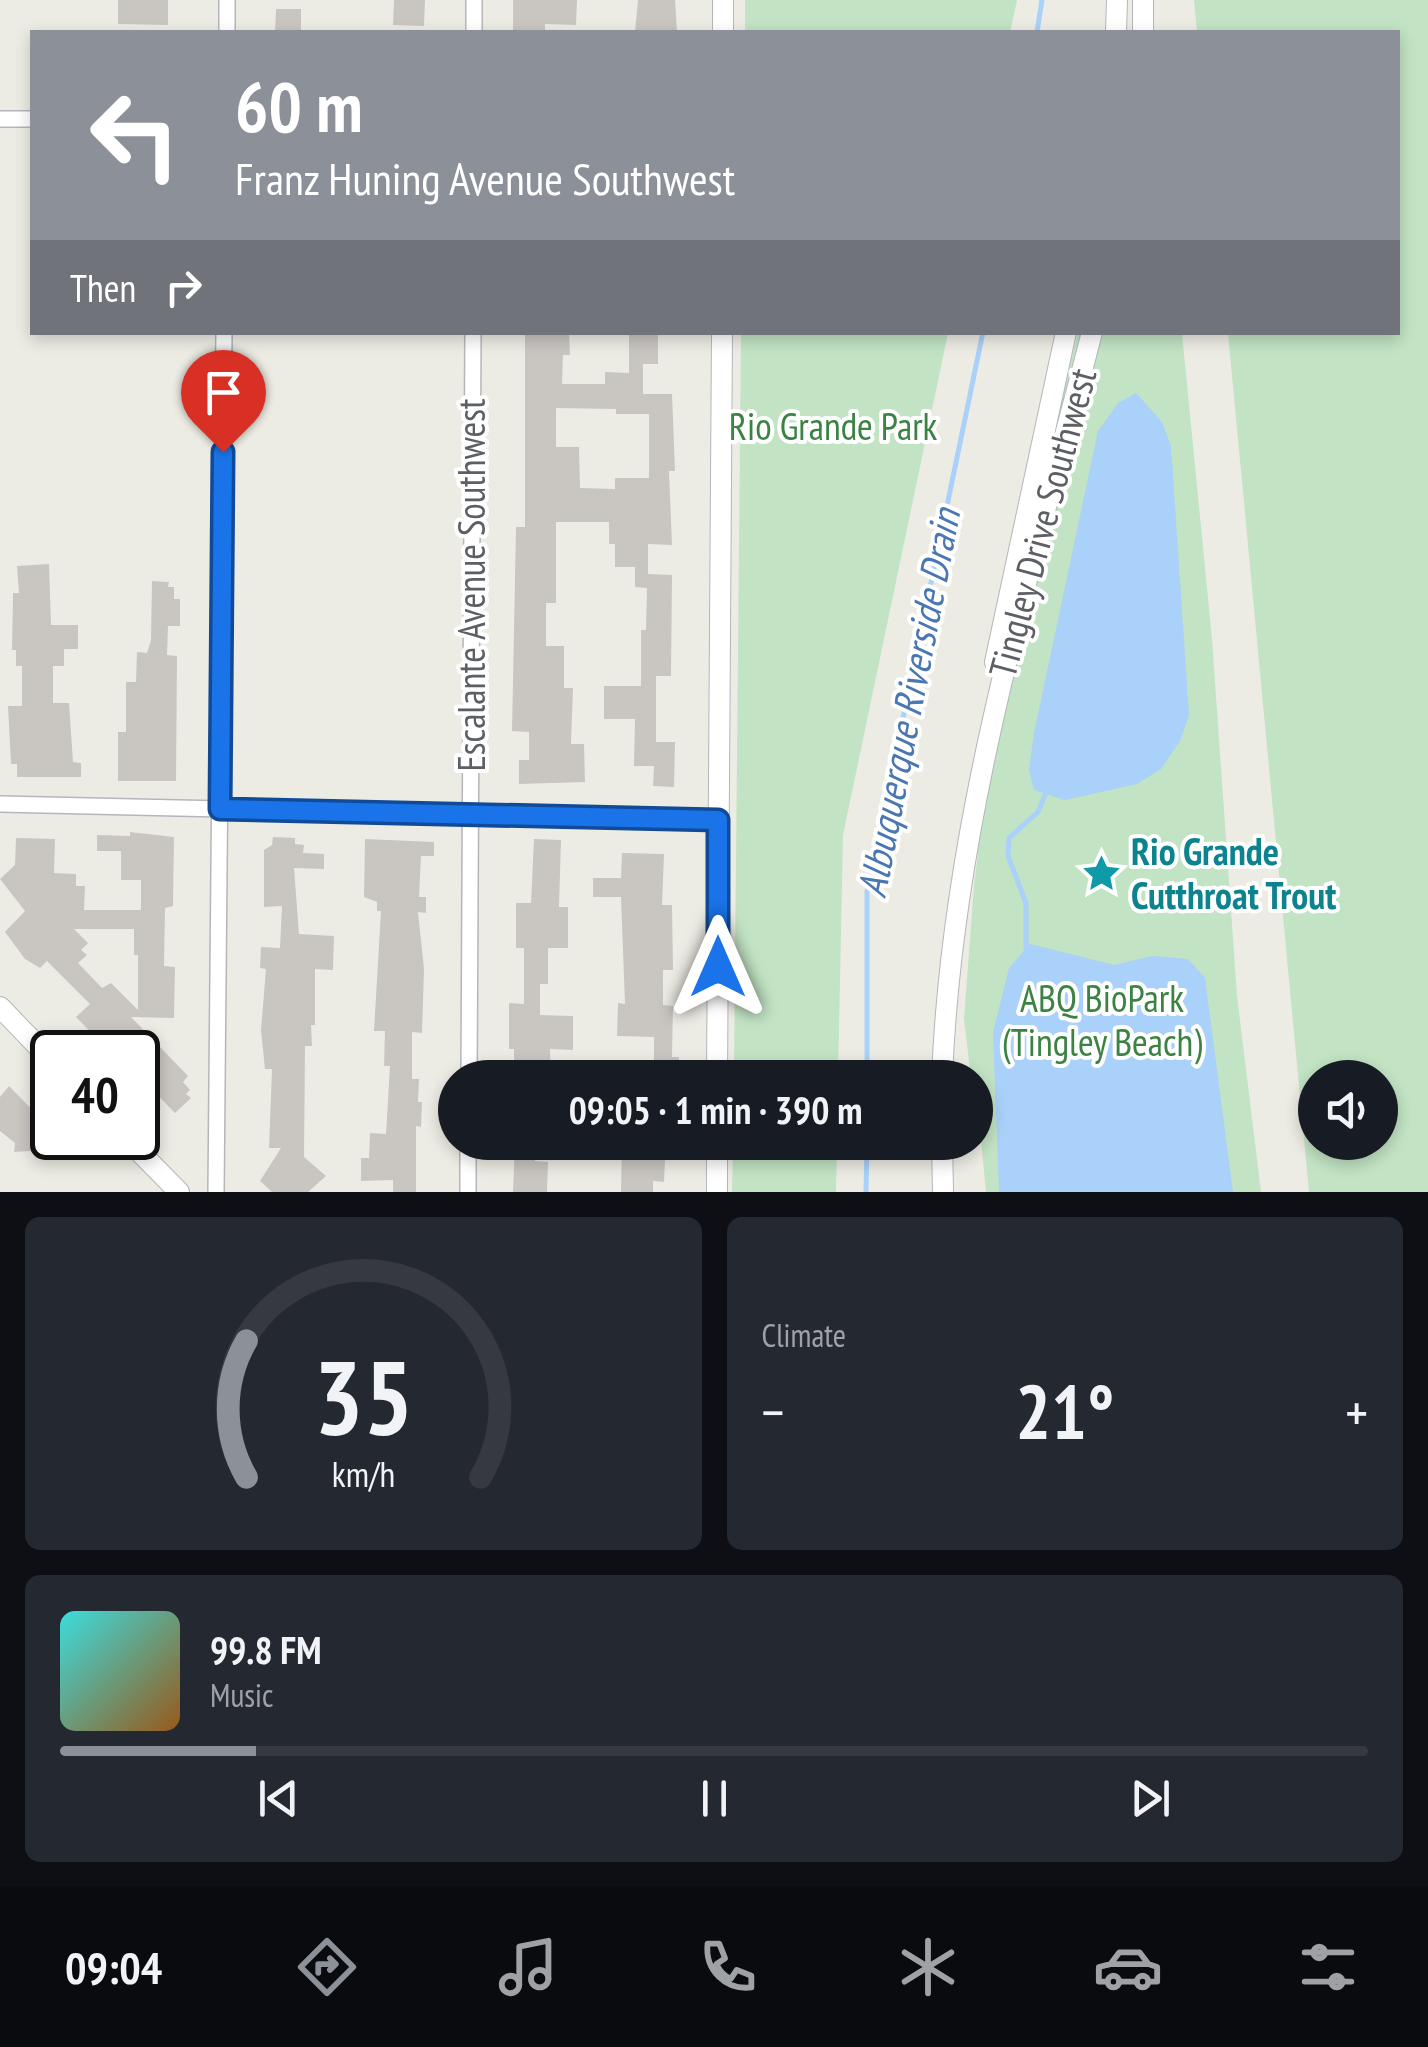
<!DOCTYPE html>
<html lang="en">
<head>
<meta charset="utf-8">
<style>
  body { margin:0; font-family:"PT Sans Narrow",sans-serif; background:#242831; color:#f1f3f6; height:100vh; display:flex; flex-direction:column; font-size:38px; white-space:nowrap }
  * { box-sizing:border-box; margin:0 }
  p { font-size:32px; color:#9ea1a6 }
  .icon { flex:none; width:55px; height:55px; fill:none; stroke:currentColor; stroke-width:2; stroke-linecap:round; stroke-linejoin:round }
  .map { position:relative; height:1192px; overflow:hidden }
  .details { display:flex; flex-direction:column; gap:25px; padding:25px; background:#0d0f14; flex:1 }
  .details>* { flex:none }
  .top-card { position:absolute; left:30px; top:30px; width:1370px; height:305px; border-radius:0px; box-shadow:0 5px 15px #0003; background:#8c9099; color:#fff; overflow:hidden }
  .buttons { position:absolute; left:1298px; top:1060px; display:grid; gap:20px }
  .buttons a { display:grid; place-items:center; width:100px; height:100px; border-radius:50%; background:#171b24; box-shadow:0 5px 15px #0003; font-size:50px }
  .speed { position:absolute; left:30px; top:1030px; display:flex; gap:20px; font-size:50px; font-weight:700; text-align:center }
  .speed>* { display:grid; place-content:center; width:130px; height:130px; border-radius:50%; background:#171b24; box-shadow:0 5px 15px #0003; line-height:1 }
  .speed .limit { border:5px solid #111; border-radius:15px; background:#fff; color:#111 }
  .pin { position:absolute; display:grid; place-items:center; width:85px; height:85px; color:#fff; margin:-102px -42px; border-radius:50% 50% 50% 0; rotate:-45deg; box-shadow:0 0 10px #0007 }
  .pin .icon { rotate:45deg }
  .me { position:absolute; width:110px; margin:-55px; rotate:0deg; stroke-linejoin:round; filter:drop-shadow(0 0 8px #0008) }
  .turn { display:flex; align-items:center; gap:35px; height:210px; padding:0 40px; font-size:45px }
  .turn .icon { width:130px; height:130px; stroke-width:2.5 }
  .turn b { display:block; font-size:70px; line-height:85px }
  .then { display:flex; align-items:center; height:95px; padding:0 40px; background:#0003; gap:20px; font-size:38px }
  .big { font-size:75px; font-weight:700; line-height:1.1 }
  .details .tile { flex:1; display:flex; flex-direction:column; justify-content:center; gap:15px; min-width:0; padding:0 35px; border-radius:15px; background:#242831 }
  .details .dial { align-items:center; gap:0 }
  .dial svg { height:260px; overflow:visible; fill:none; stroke:#363941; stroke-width:7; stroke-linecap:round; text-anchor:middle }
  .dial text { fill:#f1f3f6; stroke:none }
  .song { display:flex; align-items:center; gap:30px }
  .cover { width:120px; height:120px; border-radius:15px; background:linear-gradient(135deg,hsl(180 70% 55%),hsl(30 70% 35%)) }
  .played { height:10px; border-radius:5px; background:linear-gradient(90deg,#8c9099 15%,#363941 15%) }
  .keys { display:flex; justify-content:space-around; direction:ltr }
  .heat { display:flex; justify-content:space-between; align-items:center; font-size:55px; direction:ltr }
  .details .tiles { flex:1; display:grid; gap:25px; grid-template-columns:1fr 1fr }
  .tile:last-child { grid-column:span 2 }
  .trip { position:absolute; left:438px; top:1060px; width:555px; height:100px; border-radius:50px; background:#171b24; box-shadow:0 5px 15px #0003; font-weight:700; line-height:100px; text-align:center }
  .tab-bar { display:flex; height:160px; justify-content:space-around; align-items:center; background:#090b0e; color:#9ea1a6 }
  .tab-bar .icon { width:70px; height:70px }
  .tab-bar .selected { color:#8c9099 }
  .tab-bar b { font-size:45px; color:#f1f3f6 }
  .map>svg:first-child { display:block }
</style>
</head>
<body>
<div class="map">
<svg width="1428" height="1192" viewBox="0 0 1428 1192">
  <rect width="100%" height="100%" fill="#edece4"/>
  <!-- green -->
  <g fill="#c2e3c4" fill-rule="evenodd">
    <path d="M745,0H1017L1010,32H745Z"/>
    <path d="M1194,0H1428V1192H1309L1228,333L1398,332V32H1197ZM1315,1078H1380V1142H1315Z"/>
    <path d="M741,333H948L843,835L838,1077H734Z"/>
    <path d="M1078,333H1182L1212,639L1237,996L1261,1192H986L975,1078H971L964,1019L974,886L1009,594Z"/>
    <path d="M733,1143H837L836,1192H732Z"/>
  </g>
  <!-- water -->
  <g fill="#a9d1f9">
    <path d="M1136,393L1162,422L1171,446L1189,715L1180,741L1161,769L1137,784L1065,800L1034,790L1029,770L1034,733L1098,431L1118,403Z"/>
    <path d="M1030,944L1114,965L1152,956L1188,959L1205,978L1233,1192H999L993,1033L1009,968Z"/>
  </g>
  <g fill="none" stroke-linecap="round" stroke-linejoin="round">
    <!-- stream -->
    <g stroke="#a9d1f9" stroke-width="5">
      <path d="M1037,32L1042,0"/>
      <path d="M1026,949V903L1008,856L1009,838L1038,812L1046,793"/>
      <path d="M867,1078V892L983,332"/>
      <path d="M866,1192L867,1142"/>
    </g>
  </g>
  <!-- building -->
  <g fill="#c9c6c2" fill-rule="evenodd">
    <path d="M118,0H168V25L118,24Z"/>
    <path d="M394,0H425L424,26L393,25Z"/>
    <path d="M513,0H577L576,25L545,24V31L513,30Z"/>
    <path d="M638,0H675L677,32H635Z"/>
    <path d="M276,9H301V32H275Z"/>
    <path d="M525,332H569L570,355H563L562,384H605V372L629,373V332H658V364H643V394H672L675,471H669L672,545L648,544V574L672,575L671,676H656V742H675L674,787L653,786L654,766H634L635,719H604V686H641V630H646L647,588L635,587V567H615V544H609V522H556V603H546V646H564V688H573L571,744H584L585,782L519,784V760H529V732L512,731L516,527H525ZM556,408L616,409V414H649V478H615V489L580,488L579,447H556Z"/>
    <path d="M49,564L51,625H78V649H64V666H53V703H69L73,762L81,763V777H17V764H11L8,706H22V666H16V650H12L13,593H19L17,566Z"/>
    <path d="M152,581L169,582L168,587H174V599H180V626H168L167,655L177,656L176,781H118V732H126V682H136L137,652L147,653L151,640Z"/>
    <path d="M130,832L174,837L173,906L165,908L164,966L175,967L174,1018L131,1017L188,1076L183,1082L190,1090L186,1094L191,1098L175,1113L138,1075V1052H110L76,1017L90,1004L47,961L40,968L25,959L5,932L25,911L0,879L15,865L16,838L55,839L54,873L76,874V886H85L84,910H141V880H121V851H97V835L130,836ZM74,929H134V955H138V1010L111,983L102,988L78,963L87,955L81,950L88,943Z"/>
    <path d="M273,837L295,838V844L304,845L303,853L324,854V869L294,868L299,934L334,936L333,970L315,969V1025H311L312,1046H305L304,1157L326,1176L308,1192H272L260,1181L281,1148H269L272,1069H265L261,1030L266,969L260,968L261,947L280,948L282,906L264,907V850L272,845Z"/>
    <path d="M365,839L434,842V856H421L419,897H426V913L418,912L424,969L422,1033L412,1032V1079H419L418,1102H422L421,1127L416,1126V1192H393V1180L361,1181V1158H369L370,1133L386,1134L390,1066H384L385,1031H374L381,911H377V902L364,897Z"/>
    <path d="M534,839L561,840L559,907H568V948H548V984H540V1015L573,1016V1050L550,1049L551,1078H514V1049H509V1003L524,1004V948H516V903H531Z"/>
    <path d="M622,853L664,854L662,905H672L673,970H663V1005L673,1006L672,1057H679V1077H654V1037L617,1036L618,1003L625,1004L621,897H593V878H621Z"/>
    <path d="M9,1086L52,1130L55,1138L36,1156L30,1151L14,1152L15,1143L0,1131V1097Z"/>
    <path d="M515,1142H535V1161L548,1162L547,1192H513Z"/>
    <path d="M622,1142H672L671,1159H665L664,1182L653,1181V1192H621Z"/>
  </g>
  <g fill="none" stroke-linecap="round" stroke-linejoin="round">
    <defs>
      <g id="street">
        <path d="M227,32V0"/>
        <path d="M474,32V0"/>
        <path d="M0,119H32"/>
        <path d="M0,804L718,820"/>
        <path d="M469,1078L473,332"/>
        <path d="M216,1192L224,332"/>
        <path d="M468,1192V1142"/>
      </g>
      <g id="secondary">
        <path d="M723,0V32"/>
        <path d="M1116,32L1117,0"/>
        <path d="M1143,32V0"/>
        <path d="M995,662L1066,332"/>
        <path d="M0,1007L52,1061"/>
        <path d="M717,1078L722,332"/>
        <path d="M942,1078C952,821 1029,579 1092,332"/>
        <path d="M126,1138L179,1192"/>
        <path d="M942,1142L943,1192"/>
        <path d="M717,1192V1142"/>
      </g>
    </defs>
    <!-- street casing -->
    <use href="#street" stroke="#b4b6ba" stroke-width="18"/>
    <!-- secondary casing -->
    <use href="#secondary" stroke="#b3b6bb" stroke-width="22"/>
    <!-- street -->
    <use href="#street" stroke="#fff" stroke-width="15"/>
    <!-- secondary -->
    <use href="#secondary" stroke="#fff" stroke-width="20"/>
  </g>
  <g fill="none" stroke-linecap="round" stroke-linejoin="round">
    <defs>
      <path id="route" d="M223,452L220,809L718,820V967"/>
    </defs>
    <!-- route casing -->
    <use href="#route" stroke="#114b97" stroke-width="25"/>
    <!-- route -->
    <use href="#route" stroke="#1a73e8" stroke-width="18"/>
  </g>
  <!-- icons -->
  <defs>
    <symbol id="sight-bare" viewBox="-9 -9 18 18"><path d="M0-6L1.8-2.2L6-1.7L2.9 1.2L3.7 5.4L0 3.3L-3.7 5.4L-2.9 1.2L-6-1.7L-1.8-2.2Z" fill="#0f9aa8" stroke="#fff" stroke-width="2.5" paint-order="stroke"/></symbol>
  </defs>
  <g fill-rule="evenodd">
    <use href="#sight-bare" x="1074" y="846" width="55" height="55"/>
  </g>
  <g text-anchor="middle" stroke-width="8" stroke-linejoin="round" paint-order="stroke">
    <!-- park labels -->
    <g font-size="38" fill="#3c8343" stroke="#fff">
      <text x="833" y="440">Rio Grande Park</text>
      <text x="1102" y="1012">ABQ BioPark<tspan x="1102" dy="44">(Tingley Beach)</tspan></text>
    </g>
    <!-- street labels -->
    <g font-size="38" fill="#5c5f64" stroke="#fff">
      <text transform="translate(1043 523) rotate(-75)" y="13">Tingley Drive Southwest</text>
      <text transform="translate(472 585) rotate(-90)" y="13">Escalante Avenue Southwest</text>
    </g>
    <!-- culture labels -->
    <g font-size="38" font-weight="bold" fill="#0d838f" stroke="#fff" text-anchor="start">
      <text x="1131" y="865">Rio Grande<tspan x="1131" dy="44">Cutthroat Trout</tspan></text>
    </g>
    <!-- water labels -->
    <g font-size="40" font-style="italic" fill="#4a77b2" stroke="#fff">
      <text transform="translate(909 703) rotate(-79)" y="14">Albuquerque Riverside Drain</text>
    </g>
  </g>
</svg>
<div class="buttons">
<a><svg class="icon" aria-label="sound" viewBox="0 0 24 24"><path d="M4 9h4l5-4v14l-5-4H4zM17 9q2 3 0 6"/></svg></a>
</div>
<div class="speed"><div class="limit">40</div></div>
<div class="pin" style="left:223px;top:452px;background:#d93025"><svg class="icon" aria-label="arrive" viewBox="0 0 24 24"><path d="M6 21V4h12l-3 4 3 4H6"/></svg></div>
<svg class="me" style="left:718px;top:967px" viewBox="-20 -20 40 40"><path d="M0-17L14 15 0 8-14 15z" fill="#1a73e8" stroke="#fff" stroke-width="4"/></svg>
<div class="trip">09:05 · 1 min · 390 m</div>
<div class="top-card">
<div class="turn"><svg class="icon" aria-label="left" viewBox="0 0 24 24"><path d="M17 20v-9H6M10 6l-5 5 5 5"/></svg><div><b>60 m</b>Franz Huning Avenue Southwest</div></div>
<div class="then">Then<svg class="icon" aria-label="right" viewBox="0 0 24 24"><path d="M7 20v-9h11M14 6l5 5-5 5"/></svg></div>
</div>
</div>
<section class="details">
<div class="tiles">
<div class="tile dial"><svg viewBox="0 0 100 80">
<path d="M14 69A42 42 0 1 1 86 69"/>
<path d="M14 69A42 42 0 0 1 14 27" stroke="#8c9099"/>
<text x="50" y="56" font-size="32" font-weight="700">35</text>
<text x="50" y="72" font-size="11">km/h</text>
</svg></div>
<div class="tile"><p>Climate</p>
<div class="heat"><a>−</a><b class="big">21°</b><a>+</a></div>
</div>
<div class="tile">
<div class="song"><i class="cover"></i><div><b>99.8 FM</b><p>Music</p></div></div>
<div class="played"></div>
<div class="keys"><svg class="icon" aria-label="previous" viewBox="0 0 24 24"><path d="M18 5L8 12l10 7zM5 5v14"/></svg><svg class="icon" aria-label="pause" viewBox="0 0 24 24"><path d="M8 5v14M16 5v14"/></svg><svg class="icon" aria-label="next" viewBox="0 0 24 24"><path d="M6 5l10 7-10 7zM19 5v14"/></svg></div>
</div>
</div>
</section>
<nav class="tab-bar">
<b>09:04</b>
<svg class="icon selected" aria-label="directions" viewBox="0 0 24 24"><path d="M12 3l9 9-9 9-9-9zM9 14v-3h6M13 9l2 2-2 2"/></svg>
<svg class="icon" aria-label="music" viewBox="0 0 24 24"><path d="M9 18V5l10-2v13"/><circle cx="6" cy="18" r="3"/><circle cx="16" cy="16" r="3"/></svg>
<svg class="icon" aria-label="phone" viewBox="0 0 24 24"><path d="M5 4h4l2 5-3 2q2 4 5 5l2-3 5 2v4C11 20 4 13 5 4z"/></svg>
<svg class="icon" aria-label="climate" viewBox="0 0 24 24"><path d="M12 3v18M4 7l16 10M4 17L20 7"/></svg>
<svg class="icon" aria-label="car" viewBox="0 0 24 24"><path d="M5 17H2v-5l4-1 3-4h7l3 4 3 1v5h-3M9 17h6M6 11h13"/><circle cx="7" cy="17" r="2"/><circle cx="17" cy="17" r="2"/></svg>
<svg class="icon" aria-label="filters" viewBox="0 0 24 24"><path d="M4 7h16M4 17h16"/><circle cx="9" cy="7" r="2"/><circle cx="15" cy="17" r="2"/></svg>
</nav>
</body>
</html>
